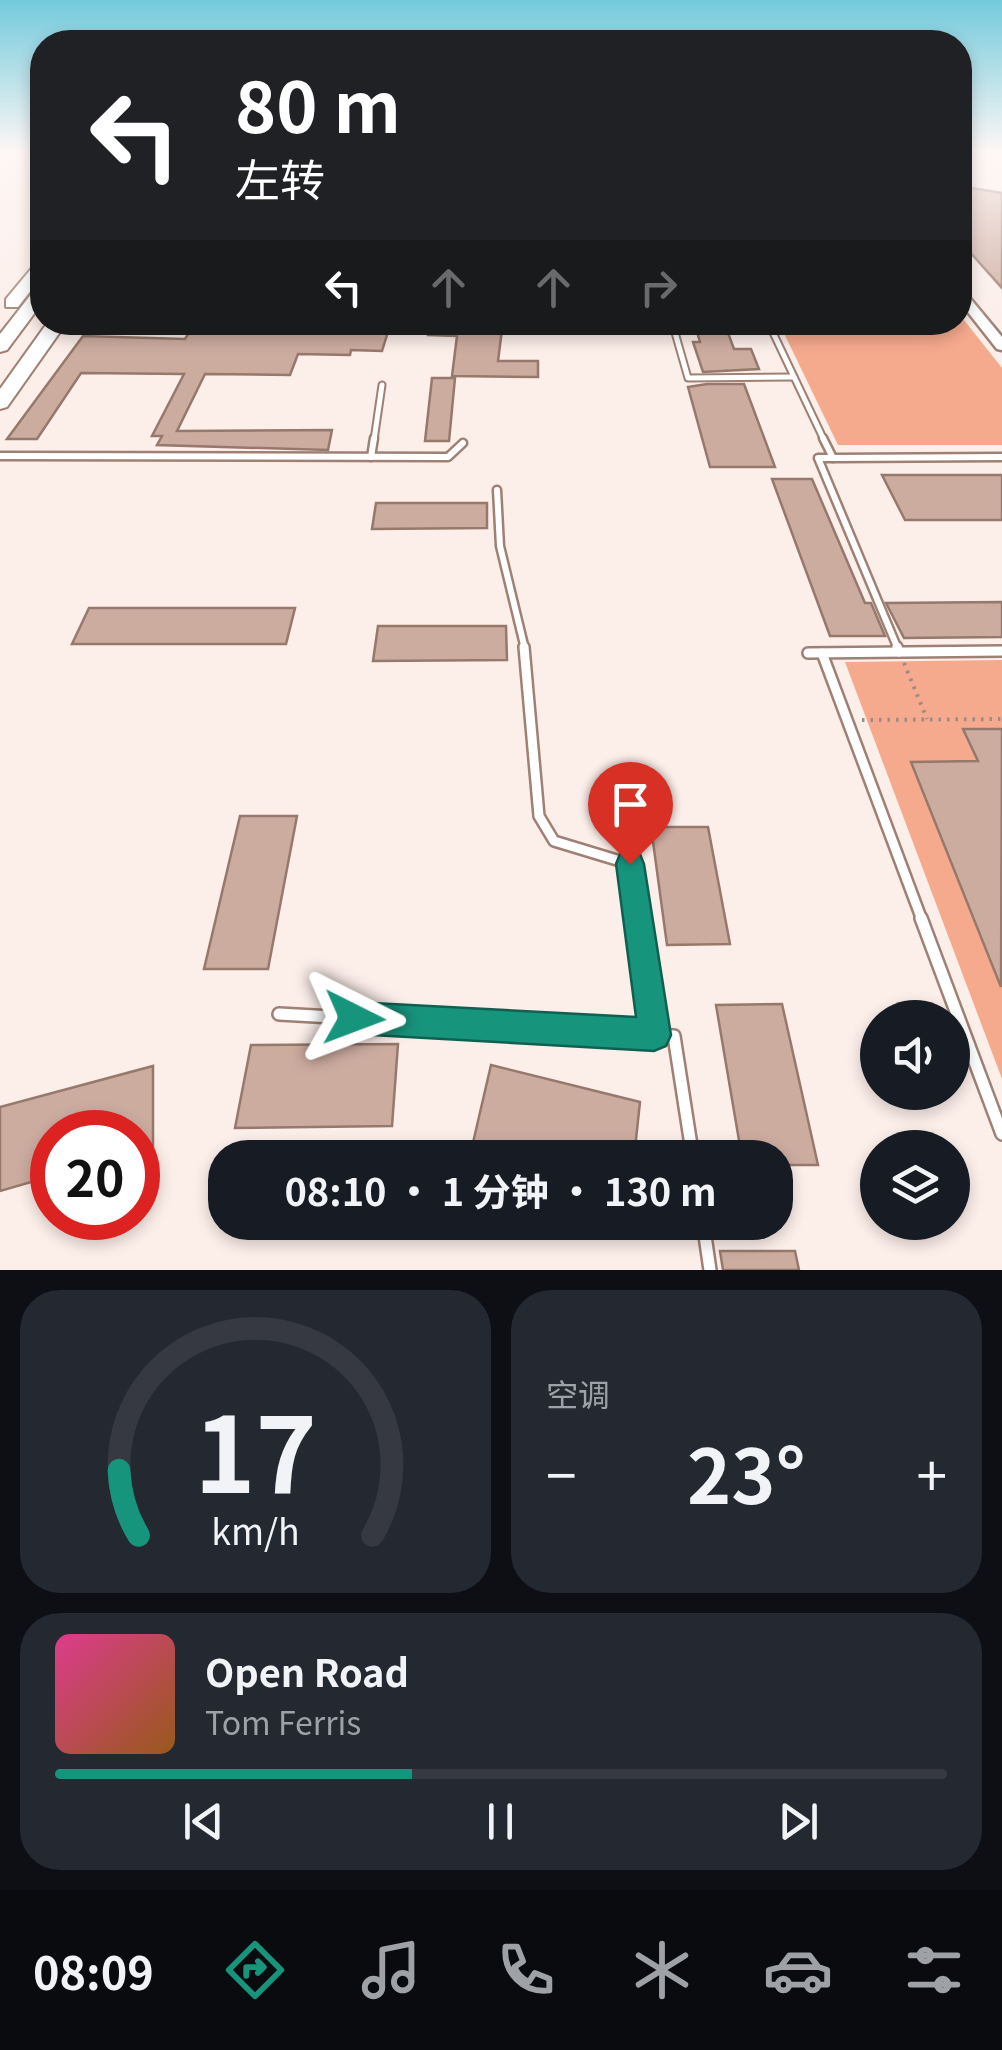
<!DOCTYPE html>
<html lang="zh">
<head>
<meta charset="utf-8">
<style>
  body { margin:0; font-family:Georgia,"Noto Sans SC",serif; background:#242831; color:#f1f3f6; height:100vh; display:flex; flex-direction:column; font-size:38px; white-space:nowrap }
  * { box-sizing:border-box; margin:0 }
  p { font-size:32px; color:#9ea1a6 }
  .icon { flex:none; width:55px; height:55px; fill:none; stroke:currentColor; stroke-width:2; stroke-linecap:round; stroke-linejoin:round }
  .map { position:relative; height:1270px; overflow:hidden }
  .panel { display:flex; flex-direction:column; gap:20px; padding:20px; background:#0d0f14; flex:1 }
  .panel>* { flex:none }
  .banner { position:absolute; left:30px; top:30px; width:942px; height:305px; border-radius:40px; box-shadow:0 5px 15px #0003; background:#202124; color:#fff; overflow:hidden }
  .tools { position:absolute; left:860px; top:1000px; display:grid; gap:20px }
  .tools a { display:grid; place-items:center; width:110px; height:110px; border-radius:50%; background:#171b24; box-shadow:0 5px 15px #0003; font-size:50px }
  .speed { position:absolute; left:30px; top:1110px; display:flex; gap:20px; font-size:50px; font-weight:700; text-align:center }
  .speed>* { display:grid; place-content:center; width:130px; height:130px; border-radius:50%; background:#171b24; box-shadow:0 5px 15px #0003; line-height:1 }
  .speed .limit { border:15px solid #d22; background:#fff; color:#111 }
  .pin { position:absolute; display:grid; place-items:center; width:85px; height:85px; color:#fff; margin:-102px -42px; border-radius:50% 50% 50% 0; rotate:-45deg; box-shadow:0 0 10px #0007 }
  .pin .icon { rotate:45deg }
  .me { position:absolute; width:110px; margin:-55px; rotate:93deg; stroke-linejoin:round; filter:drop-shadow(0 0 8px #0008) }
  .turn { display:flex; align-items:center; gap:35px; height:210px; padding:0 40px; font-size:45px }
  .turn .icon { width:130px; height:130px; stroke-width:2.5 }
  .turn b { display:block; font-size:70px; line-height:85px }
  .lanes { display:flex; align-items:center; height:95px; padding:0 40px; background:#0003; justify-content:center; gap:50px; direction:ltr }
  .lanes .off { opacity:.35 }
  .big { font-size:75px; font-weight:700; line-height:1.1 }
  .panel .card { flex:1; display:flex; flex-direction:column; justify-content:center; gap:15px; min-width:0; padding:0 35px; border-radius:40px; background:#242831 }
  .panel .dial { align-items:center; gap:0 }
  .dial svg { height:260px; overflow:visible; fill:none; stroke:#363941; stroke-width:7; stroke-linecap:round; text-anchor:middle }
  .dial text { fill:#f1f3f6; stroke:none }
  .song { display:flex; align-items:center; gap:30px }
  .cover { width:120px; height:120px; border-radius:15px; background:linear-gradient(135deg,hsl(330 70% 55%),hsl(30 70% 35%)) }
  .played { height:10px; border-radius:5px; background:linear-gradient(90deg,#17947c 40%,#363941 40%) }
  .keys { display:flex; justify-content:space-around; direction:ltr }
  .heat { display:flex; justify-content:space-between; align-items:center; font-size:55px; direction:ltr }
  .panel .tiles { flex:1; display:grid; gap:20px; grid-template-columns:1fr 1fr }
  .card:last-child { grid-column:span 2 }
  .trip { position:absolute; left:208px; top:1140px; width:585px; height:100px; border-radius:40px; background:#171b24; box-shadow:0 5px 15px #0003; font-weight:700; line-height:100px; text-align:center }
  .menu { display:flex; height:160px; justify-content:space-around; align-items:center; background:#090b0e; color:#9ea1a6 }
  .menu .icon { width:70px; height:70px }
  .menu .selected { color:#17947c }
  .menu b { font-size:45px; color:#f1f3f6 }
  .map>svg:first-child { display:block }
</style>
</head>
<body>
<div class="map">
<svg width="1002" height="1270" viewBox="0 0 1002 1270">
  <rect width="100%" height="100%" fill="#fceee9"/>
  <!-- green -->
  <g fill="#f6aa8d">
    <path d="M960,315L1002,368V445H838L779,323L960,322Z"/>
    <path d="M1002,660V1079L845,662Z"/>
  </g>
  <!-- building -->
  <g fill="#cdaca0" stroke="#96786c" stroke-width="2.5">
    <path d="M960,186L1002,193V288L960,241Z"/>
    <path d="M196,322H391L382,351L351,350L350,355L298,354L290,375L205,374L177,431L332,430L328,450L157,445L162,436H152L184,374L81,373L37,439H7L83,336L185,339Z"/>
    <path d="M429,322H503L498,361H538V377L452,376L457,336L428,335Z"/>
    <path d="M694,322H724L734,349H751L759,369L703,372L693,342H700Z"/>
    <path d="M432,378H455L449,441H425Z"/>
    <path d="M707,384H744L775,467H710L688,387Z"/>
    <path d="M882,475H1002V520H905Z"/>
    <path d="M772,479H812L865,603H871L885,636H830Z"/>
    <path d="M376,503H487V528L372,529Z"/>
    <path d="M1002,602V637L904,638L886,603Z"/>
    <path d="M89,608H295L286,644H72Z"/>
    <path d="M378,626H506L507,660L373,661Z"/>
    <path d="M963,729H1002L1001,987L911,762L978,761Z"/>
    <path d="M240,816H297L268,969H204Z"/>
    <path d="M651,827H708L730,944L667,945Z"/>
    <path d="M782,1004L818,1165H775V1158H742L716,1005Z"/>
    <path d="M398,1044L392,1126L235,1128L251,1045Z"/>
    <path d="M491,1065L640,1102L634,1158H511L472,1147Z"/>
    <path d="M153,1066V1147L138,1152V1132H52V1176L0,1191V1107Z"/>
    <path d="M720,1251H795L799,1270H723Z"/>
  </g>
  <g fill="none" stroke-linecap="round" stroke-linejoin="round">
    <defs>
      <g id="lane-far3">
        <path d="M672,322L688,378L794,377"/>
        <path d="M768,322L824,440"/>
        <path d="M374,440L382,385"/>
      </g>
      <g id="lane-far2">
        <path d="M823,438L833,458L1002,457"/>
        <path d="M0,456L448,457L463,443"/>
        <path d="M371,457L374,438"/>
        <path d="M833,458H818L898,649"/>
        <path d="M497,490L500,546L525,649"/>
      </g>
      <g id="lane-far1">
        <path d="M524,647L539,816L554,841L630,864L638,920"/>
        <path d="M897,647L899,652"/>
        <path d="M808,653L1002,651"/>
        <path d="M822,653L922,920"/>
      </g>
      <g id="lane">
        <path d="M638,918L655,1035"/>
        <path d="M921,918L1002,1134"/>
        <path d="M279,1014L674,1036L693,1158"/>
        <path d="M703,1222L710,1270"/>
      </g>
      <path id="secondary" d="M960,290L964,291L1002,337V350L997,349L960,302Z"/>
      <g id="highway">
        <path d="M42,261V276L18,307H6V299L36,263Z"/>
        <path d="M42,287V303L7,350L0,352V334L36,288Z"/>
        <path d="M48,322H67L7,407L0,409V389Z"/>
      </g>
    </defs>
    <!-- lane-far3 casing -->
    <use href="#lane-far3" stroke="#9f8074" stroke-width="9"/>
    <!-- lane-far2 casing -->
    <use href="#lane-far2" stroke="#9f8074" stroke-width="11"/>
    <!-- lane-far1 casing -->
    <use href="#lane-far1" stroke="#9f8074" stroke-width="14"/>
    <!-- lane casing -->
    <use href="#lane" stroke="#9f8074" stroke-width="16"/>
    <!-- secondary casing -->
    <use href="#secondary" stroke="#9f8074" stroke-width="5"/>
    <!-- highway casing -->
    <use href="#highway" stroke="#9f8074" stroke-width="4"/>
    <!-- path -->
    <g stroke="#998c87" stroke-width="4" stroke-dasharray="2.5 6" stroke-linecap="butt">
      <path d="M904,663L927,719"/>
      <path d="M862,720L1002,719"/>
    </g>
    <!-- lane-far3 -->
    <use href="#lane-far3" stroke="#fff" stroke-width="5"/>
    <!-- lane-far2 -->
    <use href="#lane-far2" stroke="#fff" stroke-width="6"/>
    <!-- lane-far1 -->
    <use href="#lane-far1" stroke="#fff" stroke-width="9"/>
    <!-- lane -->
    <use href="#lane" stroke="#fff" stroke-width="11"/>
    <!-- secondary -->
    <use href="#secondary" fill="#fff" fill-rule="evenodd"/>
    <!-- highway -->
    <use href="#highway" fill="#fff" fill-rule="evenodd"/>
  </g>
  <!-- sky -->
  <linearGradient id="sky" x2="0" y2="1"><stop stop-color="#73cadc"/><stop offset="0.46" stop-color="#fef7f5"/><stop offset="1" stop-color="#fef7f5" stop-opacity="0"/></linearGradient>
  <rect width="1002" height="330" fill="url(#sky)"/>
  <!-- route -->
  <path fill="#17947c" stroke="#0f6051" stroke-width="2.5" d="M630,851L640,854L644,864L671,1035L666,1046L654,1051L354,1034L343,1029L338,1018L343,1007L354,1002L636,1017L616,864L620,854Z"/>
</svg>
<div class="tools">
<a><svg class="icon" aria-label="sound" viewBox="0 0 24 24"><path d="M4 9h4l5-4v14l-5-4H4zM17 9q2 3 0 6"/></svg></a>
<a><svg class="icon" aria-label="layers" viewBox="0 0 24 24"><path d="M12 4l9 5-9 5-9-5zM3 14l9 5 9-5"/></svg></a>
</div>
<div class="speed"><div class="limit">20</div></div>
<div class="pin" style="left:630px;top:864px;background:#d93025"><svg class="icon" aria-label="arrive" viewBox="0 0 24 24"><path d="M6 21V4h12l-3 4 3 4H6"/></svg></div>
<svg class="me" style="left:354px;top:1018px" viewBox="-20 -20 40 40"><path d="M0-17L14 15 0 8-14 15z" fill="#17947c" stroke="#fff" stroke-width="4"/></svg>
<div class="trip">08:10 · 1 分钟 · 130 m</div>
<div class="banner">
<div class="turn"><svg class="icon" aria-label="left" viewBox="0 0 24 24"><path d="M17 20v-9H6M10 6l-5 5 5 5"/></svg><div><b>80 m</b>左转</div></div>
<div class="lanes"><svg class="icon" aria-label="left" viewBox="0 0 24 24"><path d="M17 20v-9H6M10 6l-5 5 5 5"/></svg><svg class="icon off" aria-label="ahead" viewBox="0 0 24 24"><path d="M12 20V5M6 11l6-6 6 6"/></svg><svg class="icon off" aria-label="ahead" viewBox="0 0 24 24"><path d="M12 20V5M6 11l6-6 6 6"/></svg><svg class="icon off" aria-label="right" viewBox="0 0 24 24"><path d="M7 20v-9h11M14 6l5 5-5 5"/></svg></div>
</div>
</div>
<section class="panel">
<div class="tiles">
<div class="card dial"><svg viewBox="0 0 100 80">
<path d="M14 69A42 42 0 1 1 86 69"/>
<path d="M14 69A42 42 0 0 1 8 49" stroke="#17947c"/>
<text x="50" y="56" font-size="32" font-weight="700">17</text>
<text x="50" y="72" font-size="11">km/h</text>
</svg></div>
<div class="card"><p>空调</p>
<div class="heat"><a>−</a><b class="big">23°</b><a>+</a></div>
</div>
<div class="card">
<div class="song"><i class="cover"></i><div><b>Open Road</b><p>Tom Ferris</p></div></div>
<div class="played"></div>
<div class="keys"><svg class="icon" aria-label="previous" viewBox="0 0 24 24"><path d="M18 5L8 12l10 7zM5 5v14"/></svg><svg class="icon" aria-label="pause" viewBox="0 0 24 24"><path d="M8 5v14M16 5v14"/></svg><svg class="icon" aria-label="next" viewBox="0 0 24 24"><path d="M6 5l10 7-10 7zM19 5v14"/></svg></div>
</div>
</div>
</section>
<nav class="menu">
<b>08:09</b>
<svg class="icon selected" aria-label="directions" viewBox="0 0 24 24"><path d="M12 3l9 9-9 9-9-9zM9 14v-3h6M13 9l2 2-2 2"/></svg>
<svg class="icon" aria-label="music" viewBox="0 0 24 24"><path d="M9 18V5l10-2v13"/><circle cx="6" cy="18" r="3"/><circle cx="16" cy="16" r="3"/></svg>
<svg class="icon" aria-label="phone" viewBox="0 0 24 24"><path d="M5 4h4l2 5-3 2q2 4 5 5l2-3 5 2v4C11 20 4 13 5 4z"/></svg>
<svg class="icon" aria-label="climate" viewBox="0 0 24 24"><path d="M12 3v18M4 7l16 10M4 17L20 7"/></svg>
<svg class="icon" aria-label="car" viewBox="0 0 24 24"><path d="M5 17H2v-5l4-1 3-4h7l3 4 3 1v5h-3M9 17h6M6 11h13"/><circle cx="7" cy="17" r="2"/><circle cx="17" cy="17" r="2"/></svg>
<svg class="icon" aria-label="filters" viewBox="0 0 24 24"><path d="M4 7h16M4 17h16"/><circle cx="9" cy="7" r="2"/><circle cx="15" cy="17" r="2"/></svg>
</nav>
</body>
</html>
